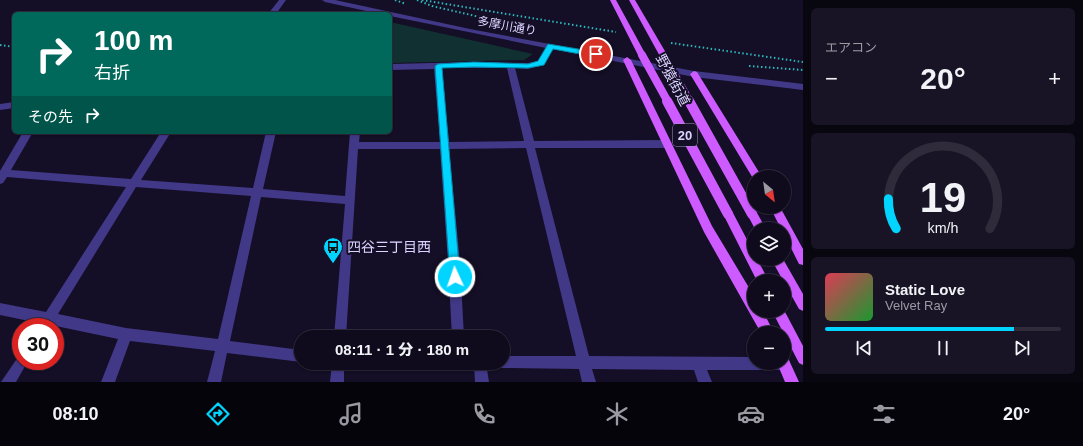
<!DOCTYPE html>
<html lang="ja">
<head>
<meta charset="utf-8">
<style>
  body { margin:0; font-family:Helvetica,"Noto Sans JP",sans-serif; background:#181325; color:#f1f3f6; height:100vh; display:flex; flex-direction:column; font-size:15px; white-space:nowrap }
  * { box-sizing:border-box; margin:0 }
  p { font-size:13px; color:#9b9aa3 }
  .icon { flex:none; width:22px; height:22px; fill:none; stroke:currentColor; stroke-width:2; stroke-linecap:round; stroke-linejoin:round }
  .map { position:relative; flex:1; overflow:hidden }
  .panel { display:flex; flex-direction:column; gap:8px; padding:8px; background:#08060f; width:280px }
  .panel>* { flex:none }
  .banner { position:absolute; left:12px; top:12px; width:380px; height:122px; border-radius:6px; box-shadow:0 1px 3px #0004,0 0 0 1px #2f2b3b; background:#00695c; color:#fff; overflow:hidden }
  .needle { width:26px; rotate:151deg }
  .fabs { position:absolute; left:747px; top:170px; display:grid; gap:8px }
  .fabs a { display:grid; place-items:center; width:44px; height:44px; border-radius:50%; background:#0f0a1c; box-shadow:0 1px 3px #0004,0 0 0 1px #2f2b3b; font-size:20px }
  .speed { position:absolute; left:12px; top:318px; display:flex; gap:8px; font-size:20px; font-weight:700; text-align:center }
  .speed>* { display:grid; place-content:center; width:52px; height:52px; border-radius:50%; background:#0f0a1c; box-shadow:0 1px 3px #0004,0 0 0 1px #2f2b3b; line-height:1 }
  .speed .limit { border:6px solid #d22; background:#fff; color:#111 }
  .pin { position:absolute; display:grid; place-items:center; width:34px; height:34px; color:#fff; margin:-17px; border:2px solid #fff; border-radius:50%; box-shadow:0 1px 4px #0007 }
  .me { position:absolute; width:44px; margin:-22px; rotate:357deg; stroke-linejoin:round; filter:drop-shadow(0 0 3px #0008) }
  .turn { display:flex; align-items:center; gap:14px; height:84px; padding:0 16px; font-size:18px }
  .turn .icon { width:52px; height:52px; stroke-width:2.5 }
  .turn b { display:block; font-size:28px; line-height:34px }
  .then { display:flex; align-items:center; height:38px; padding:0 16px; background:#0003; gap:8px; font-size:15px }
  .big { font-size:30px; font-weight:800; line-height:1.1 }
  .panel .tile { flex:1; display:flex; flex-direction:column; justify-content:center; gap:6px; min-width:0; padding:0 14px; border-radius:6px; background:#181325 }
  .panel .dial { align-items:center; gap:0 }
  .dial svg { height:104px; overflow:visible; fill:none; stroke:#2f2b3b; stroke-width:7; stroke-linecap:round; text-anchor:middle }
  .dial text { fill:#f1f3f6; stroke:none }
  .song { display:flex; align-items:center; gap:12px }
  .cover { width:48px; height:48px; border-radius:6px; background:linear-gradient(135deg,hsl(350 70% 55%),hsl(130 70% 35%)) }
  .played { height:4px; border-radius:2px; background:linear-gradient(90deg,#00d4ff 80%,#2f2b3b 80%) }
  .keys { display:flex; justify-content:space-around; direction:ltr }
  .heat { display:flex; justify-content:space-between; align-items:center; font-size:22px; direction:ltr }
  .trip { position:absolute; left:294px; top:330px; width:216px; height:40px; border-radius:20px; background:#0f0a1c; box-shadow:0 1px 3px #0004,0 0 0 1px #2f2b3b; font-weight:800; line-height:40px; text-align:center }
  .dock { display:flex; height:64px; justify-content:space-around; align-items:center; background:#06040b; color:#9b9aa3 }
  .dock .icon { width:28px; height:28px }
  .dock .active { color:#00d4ff }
  .dock b { font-size:18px; color:#f1f3f6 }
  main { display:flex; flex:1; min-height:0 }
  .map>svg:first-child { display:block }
</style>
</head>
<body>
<main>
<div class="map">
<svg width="803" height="382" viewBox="0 0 803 382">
  <rect width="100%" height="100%" fill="#140e26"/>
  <!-- green -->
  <path fill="#113031" d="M390,22L533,54L524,60L390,63Z"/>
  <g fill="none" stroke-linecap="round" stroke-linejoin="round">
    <!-- path -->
    <g stroke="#2cbabb" stroke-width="2" stroke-dasharray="1.5 2.5" stroke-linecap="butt">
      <path d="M395,0L406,4"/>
      <path d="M417,0L432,6L523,27"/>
      <path d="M422,0L616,32"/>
      <path d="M671,43L803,62"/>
      <path d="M0,45L14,47"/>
      <path d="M749,66L803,70"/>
    </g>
    <!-- minor -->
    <g fill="#413887" fill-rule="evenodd">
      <path d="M279,0H286L276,14H268Z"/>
      <path d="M322,0H335L470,29L694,71L803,84V90L694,77L553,49L544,65L528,69L515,68L534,141L666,140L671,144L666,148H535L589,356L754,357V363H784V358L789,359L790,364L789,369L784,370H707L712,382H698L694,370L592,369L596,382H582L579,369L503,368L498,367L497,363H503V356H576L526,148L449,149L460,262L464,337H452L448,262L440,149H358L346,337H334L345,204L261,197L230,341L301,350V362L227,353L221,382H207L215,351L130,341L115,382H101L118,339L51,325L50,327H37L39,323L0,315V303L46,312L126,187L7,177L3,183L0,184V171L23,132H33L11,170L131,179L161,132H171L141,180L253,188L266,132H276L263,189L345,196L350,132H360L359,142H440L434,69L390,70V64L474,62L528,63L538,61L546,48L390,16V14H380L325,2ZM442,68H507L524,141L449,142ZM136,187L251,196L218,339L126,328L58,314Z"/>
      <path d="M14,102V108L0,110V104Z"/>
      <path d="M21,355V361H28L16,382H1L18,357Z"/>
      <path d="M332,363H344V382H330Z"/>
      <path d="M474,363H486L489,382H475Z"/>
    </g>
    <!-- major -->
    <g fill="#cd5bff" fill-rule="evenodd">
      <path d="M610,0H616L646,55L645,57H639L638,55Z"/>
      <path d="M629,0H635L669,58L668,60H662Z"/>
      <path d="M627,57L631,60L712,226L754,296V311H763L774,333H761L704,232L623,60Z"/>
      <path d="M694,71L697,72L762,177H754V180L690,74Z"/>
      <path d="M770,207H780L803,249V265L799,264L784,234V229H781Z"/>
      <path d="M728,210L732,211L754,253V259H757L769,281H757L723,214L724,211Z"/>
      <path d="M752,210L756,211L766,229H755L747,214L748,211Z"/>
      <path d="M771,259H783L803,294V311L799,309Z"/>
      <path d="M784,310L803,346V365L799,363L772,311Z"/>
      <path d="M784,357L788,358L799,382H785L777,363H784Z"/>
    </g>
    <!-- major-bridge-far1 -->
    <g stroke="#cd5bff" stroke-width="8">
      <path d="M642,55L668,102"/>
      <path d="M665,58L690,102"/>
    </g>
    <!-- major-bridge -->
    <g stroke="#cd5bff" stroke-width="10">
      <path d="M667,101L728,214"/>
      <path d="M689,101L752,214"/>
    </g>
  </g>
  <!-- route -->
  <path fill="#00d4ff" stroke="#008aa6" d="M548,44L596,52L600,54L596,57L553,49L544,65L528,68L474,67L442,68L460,277L459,281L455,282L451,281L450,277L435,66L438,64L474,62L528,64L538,61Z"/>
  <!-- icons -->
  <defs>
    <symbol id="bus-pin" viewBox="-11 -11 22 30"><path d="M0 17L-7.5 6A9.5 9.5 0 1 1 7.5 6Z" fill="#00d4ff" stroke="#140e26"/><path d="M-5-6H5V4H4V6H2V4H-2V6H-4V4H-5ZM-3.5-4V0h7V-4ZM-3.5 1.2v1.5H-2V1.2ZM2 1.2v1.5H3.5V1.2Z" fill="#111"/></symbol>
  </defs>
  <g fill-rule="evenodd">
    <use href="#bus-pin" x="322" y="236" width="22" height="30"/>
  </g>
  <g text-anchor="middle" stroke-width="4" stroke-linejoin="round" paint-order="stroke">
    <!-- far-street labels -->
    <g font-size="12" fill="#dcd4ff" stroke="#140e26">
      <text transform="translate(507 26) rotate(10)" y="4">多摩川通り</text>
    </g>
    <!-- shield labels -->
    <rect fill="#140e26" stroke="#a099be" stroke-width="1" x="673" y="124" width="24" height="22" rx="3"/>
    <g font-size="13" font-weight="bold" fill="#dcd4ff">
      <text x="685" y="140">20</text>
    </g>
    <!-- street labels -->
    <g font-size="14" fill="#dcd4ff" stroke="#140e26">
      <text transform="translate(673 80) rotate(62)" y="5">野猿街道</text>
    </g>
    <!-- poi labels -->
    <g font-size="14" fill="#dcd4ff" stroke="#140e26" text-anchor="start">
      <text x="347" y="252">四谷三丁目西</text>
    </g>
  </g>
</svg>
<div class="fabs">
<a><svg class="needle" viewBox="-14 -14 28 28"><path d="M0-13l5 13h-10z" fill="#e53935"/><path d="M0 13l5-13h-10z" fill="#9b9aa3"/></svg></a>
<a><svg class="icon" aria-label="layers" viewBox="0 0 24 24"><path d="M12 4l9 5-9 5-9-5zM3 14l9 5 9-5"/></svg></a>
<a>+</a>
<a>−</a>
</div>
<div class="speed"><div class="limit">30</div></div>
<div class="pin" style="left:596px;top:54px;background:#d93025"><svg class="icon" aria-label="arrive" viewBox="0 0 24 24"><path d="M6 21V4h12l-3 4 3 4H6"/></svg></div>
<svg class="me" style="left:455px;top:277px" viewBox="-20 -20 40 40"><circle r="17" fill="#00d4ff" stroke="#fff" stroke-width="3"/><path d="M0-11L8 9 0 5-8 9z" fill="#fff"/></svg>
<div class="trip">08:11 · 1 分 · 180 m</div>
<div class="banner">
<div class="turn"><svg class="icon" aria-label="right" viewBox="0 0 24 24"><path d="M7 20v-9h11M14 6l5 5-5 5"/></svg><div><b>100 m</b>右折</div></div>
<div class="then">その先<svg class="icon" aria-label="right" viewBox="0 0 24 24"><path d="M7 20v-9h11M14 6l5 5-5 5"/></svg></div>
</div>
</div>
<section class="panel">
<div class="tile"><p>エアコン</p>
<div class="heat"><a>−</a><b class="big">20°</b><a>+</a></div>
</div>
<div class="tile dial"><svg viewBox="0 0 100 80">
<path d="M14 69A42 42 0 1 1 86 69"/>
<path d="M14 69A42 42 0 0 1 8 46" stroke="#00d4ff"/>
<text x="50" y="56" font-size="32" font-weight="700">19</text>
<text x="50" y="72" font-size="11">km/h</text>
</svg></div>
<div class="tile">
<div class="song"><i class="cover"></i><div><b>Static Love</b><p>Velvet Ray</p></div></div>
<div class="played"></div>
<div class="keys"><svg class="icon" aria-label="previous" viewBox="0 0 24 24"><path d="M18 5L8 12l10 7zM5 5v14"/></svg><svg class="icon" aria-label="pause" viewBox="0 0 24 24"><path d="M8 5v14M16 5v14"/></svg><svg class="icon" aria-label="next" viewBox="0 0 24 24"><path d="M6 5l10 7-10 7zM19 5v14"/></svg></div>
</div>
</section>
</main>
<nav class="dock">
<b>08:10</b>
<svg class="icon active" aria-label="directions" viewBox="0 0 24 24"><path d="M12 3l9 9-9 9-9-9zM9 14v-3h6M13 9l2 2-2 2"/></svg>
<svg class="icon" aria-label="music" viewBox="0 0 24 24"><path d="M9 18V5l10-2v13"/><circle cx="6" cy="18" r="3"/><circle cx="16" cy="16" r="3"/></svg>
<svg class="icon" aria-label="phone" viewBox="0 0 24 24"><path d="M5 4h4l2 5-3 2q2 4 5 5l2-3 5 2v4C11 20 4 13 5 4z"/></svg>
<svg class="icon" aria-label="climate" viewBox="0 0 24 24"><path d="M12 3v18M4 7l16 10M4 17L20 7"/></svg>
<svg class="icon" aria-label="car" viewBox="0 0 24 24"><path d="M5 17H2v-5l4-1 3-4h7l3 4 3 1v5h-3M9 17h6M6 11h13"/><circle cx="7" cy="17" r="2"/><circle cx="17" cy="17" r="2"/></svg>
<svg class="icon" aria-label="filters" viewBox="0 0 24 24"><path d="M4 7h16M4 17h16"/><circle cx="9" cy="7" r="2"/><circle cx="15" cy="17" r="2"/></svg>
<b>20°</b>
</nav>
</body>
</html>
